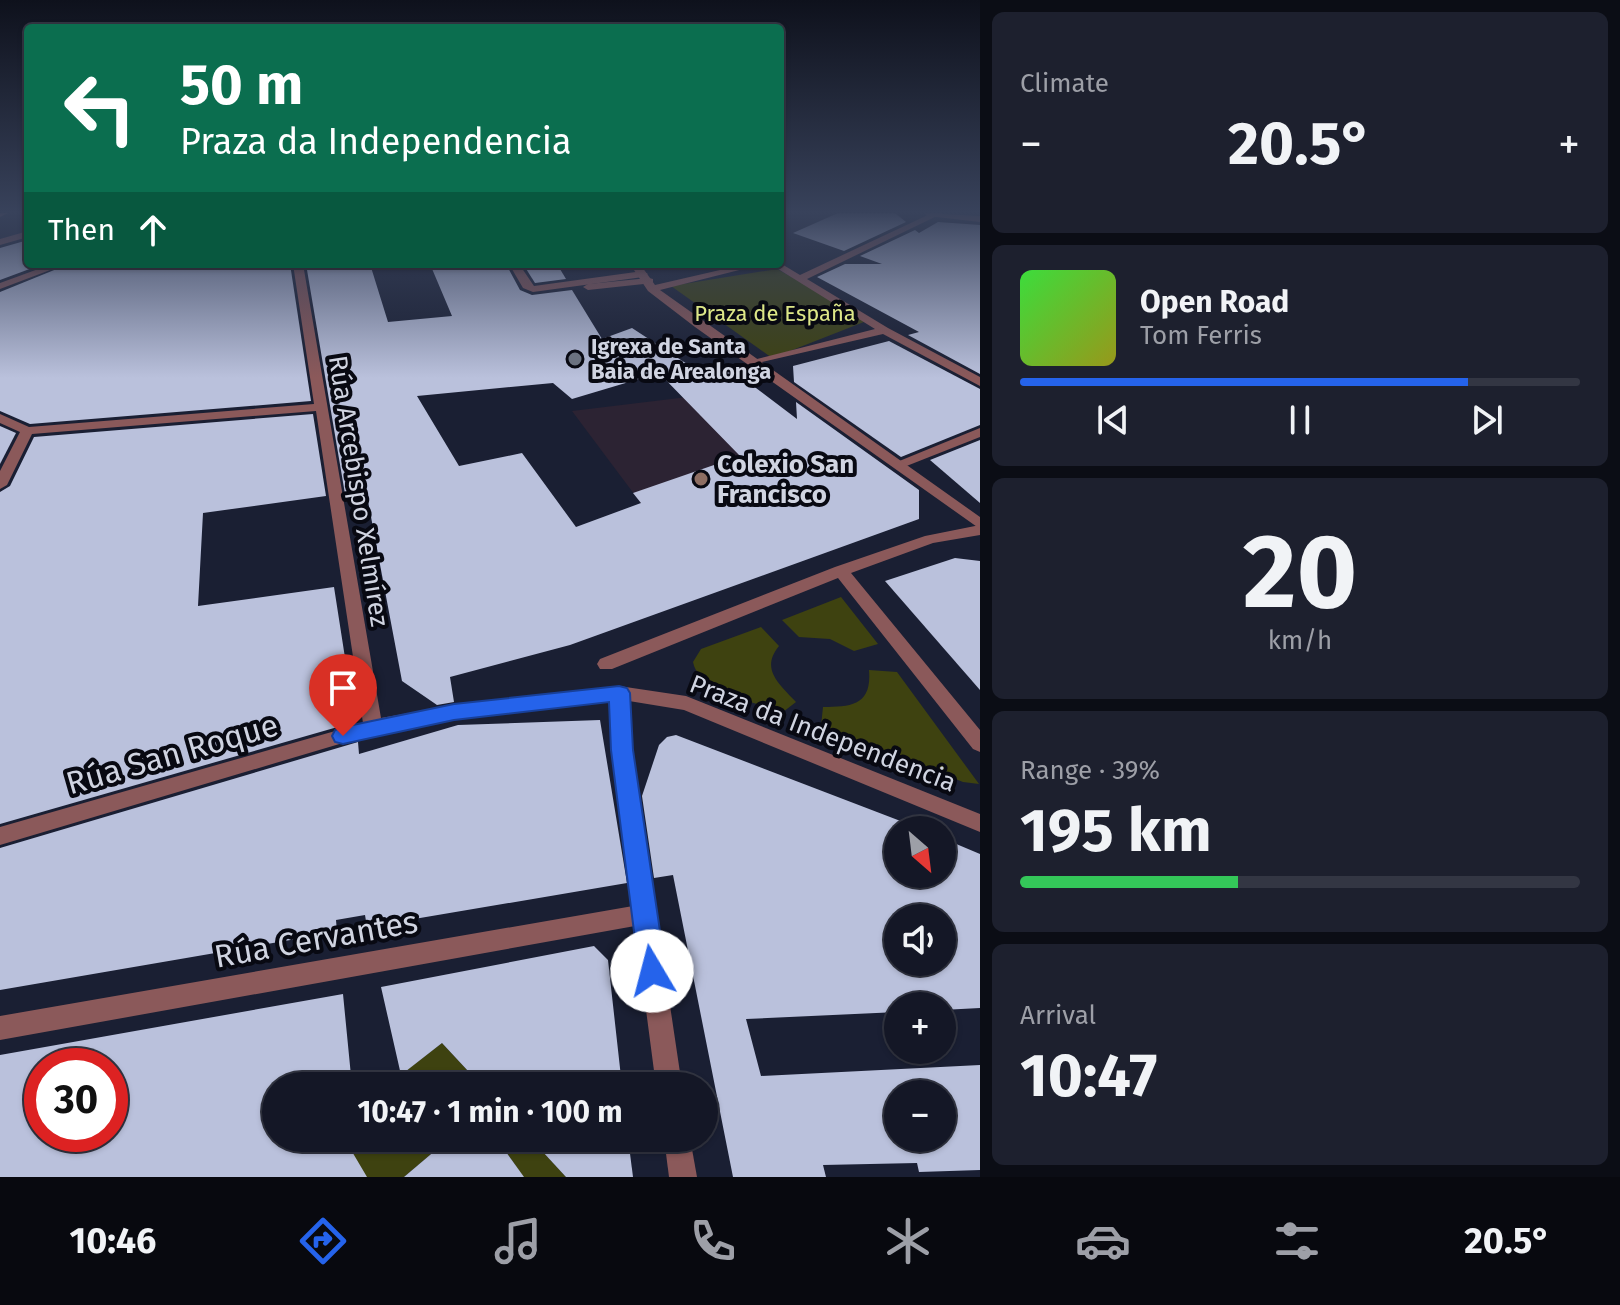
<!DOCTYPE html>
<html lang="en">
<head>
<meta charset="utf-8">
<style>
  body { margin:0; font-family:"Fira Sans",sans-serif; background:#1d202e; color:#f1f3f6; height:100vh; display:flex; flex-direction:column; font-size:30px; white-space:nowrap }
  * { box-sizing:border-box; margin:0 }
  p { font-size:26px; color:#9d9fa7 }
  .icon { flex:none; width:44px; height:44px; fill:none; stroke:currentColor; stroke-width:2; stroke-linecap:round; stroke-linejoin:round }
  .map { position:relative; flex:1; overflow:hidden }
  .side { display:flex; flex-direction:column; gap:12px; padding:12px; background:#0b0d15; width:640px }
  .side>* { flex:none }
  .top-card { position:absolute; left:24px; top:24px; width:760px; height:244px; border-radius:8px; box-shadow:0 2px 6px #0004,0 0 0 2px #333643; background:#0b6e4f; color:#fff; overflow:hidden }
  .needle { width:52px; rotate:152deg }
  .fabs { position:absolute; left:884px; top:816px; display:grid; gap:16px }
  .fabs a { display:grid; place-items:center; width:72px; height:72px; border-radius:50%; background:#141726; box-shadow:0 2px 6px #0004,0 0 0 2px #333643; font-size:40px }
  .speed { position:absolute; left:24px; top:1048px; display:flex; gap:16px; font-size:40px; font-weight:700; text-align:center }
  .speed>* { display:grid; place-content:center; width:104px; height:104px; border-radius:50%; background:#141726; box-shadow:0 2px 6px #0004,0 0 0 2px #333643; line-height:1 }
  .speed .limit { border:12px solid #d22; background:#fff; color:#111 }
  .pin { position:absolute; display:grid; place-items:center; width:68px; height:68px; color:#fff; margin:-82px -34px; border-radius:50% 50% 50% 0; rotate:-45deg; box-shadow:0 0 8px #0007 }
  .pin .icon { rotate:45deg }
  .me { position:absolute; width:88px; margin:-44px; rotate:352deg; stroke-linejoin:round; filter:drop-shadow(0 0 6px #0008) }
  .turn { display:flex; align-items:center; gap:28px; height:168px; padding:0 24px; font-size:36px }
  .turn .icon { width:104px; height:104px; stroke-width:2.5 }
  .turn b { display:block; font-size:56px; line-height:68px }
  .then { display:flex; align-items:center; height:76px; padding:0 24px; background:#0003; gap:16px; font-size:30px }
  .big { font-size:60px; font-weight:700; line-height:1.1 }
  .side .card { flex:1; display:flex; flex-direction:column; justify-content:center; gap:12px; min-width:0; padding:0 28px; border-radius:12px; background:#1d202e }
  .side .dial { align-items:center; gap:0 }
  .dial b { font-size:104px; line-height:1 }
  .song { display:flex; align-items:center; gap:24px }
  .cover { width:96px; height:96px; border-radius:12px; background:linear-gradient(135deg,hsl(120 70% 55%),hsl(60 70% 35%)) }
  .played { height:8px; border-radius:4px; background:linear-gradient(90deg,#2563eb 80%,#333643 80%) }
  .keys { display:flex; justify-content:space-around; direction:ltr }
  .heat { display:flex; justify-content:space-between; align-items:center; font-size:44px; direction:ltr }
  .charge { height:12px; border-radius:6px; background:linear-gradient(90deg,#34c759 39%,#333643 0) }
  .trip { position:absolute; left:262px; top:1072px; width:456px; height:80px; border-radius:40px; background:#141726; box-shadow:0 2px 6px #0004,0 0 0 2px #333643; font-weight:700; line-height:80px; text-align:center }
  .tab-bar { display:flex; height:128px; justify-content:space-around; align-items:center; background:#08090f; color:#9d9fa7 }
  .tab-bar .icon { width:56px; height:56px }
  .tab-bar .on { color:#2563eb }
  .tab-bar b { font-size:36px; color:#f1f3f6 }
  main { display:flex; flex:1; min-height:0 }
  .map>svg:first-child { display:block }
</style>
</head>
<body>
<main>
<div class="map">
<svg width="980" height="1177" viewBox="0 0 980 1177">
  <rect width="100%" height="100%" fill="#1a1f33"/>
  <!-- commercial -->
  <path fill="#2c2333" d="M696,396L783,481L649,514L572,411Z"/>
  <!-- green -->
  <g fill="#3e4210">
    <path d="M777,269L869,320L772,358L671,286Z"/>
    <path d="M841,597L878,644L854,651L830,639L799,637L782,620Z"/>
    <path d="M761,627L779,646C760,669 779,684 796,702L783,712C757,703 698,691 693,662L701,649Z"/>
    <path d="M869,670L897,672L979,784L963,782L821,726L823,707C852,707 872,705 869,670Z"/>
    <path d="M442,1043L482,1086H386Z"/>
    <path d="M317,1138H450L404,1177H265Z"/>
    <path d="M496,1138H530L566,1177H504L516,1166Z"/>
  </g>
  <!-- building -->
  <g fill="#bac1dc" fill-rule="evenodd">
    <path d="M838,213H895L906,222L844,251L793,233Z"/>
    <path d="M938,222L980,225V374L908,335L919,332L817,277L845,264H882L860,256L915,230L919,233Z"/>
    <path d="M28,240V264H43L0,280V248Z"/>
    <path d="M69,264H290L311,401L30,424L0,411V292Z"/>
    <path d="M306,264H370L388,322L452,316L430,264H506L520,290L532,295L572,290L602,339L632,328L707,377L732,370L797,419L796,402L919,490V519L570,645L450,677L454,702L437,705L402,681L368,501L364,491L345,494ZM659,373L740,456L633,493L641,503L576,527L522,453L459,466L417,396L553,383L572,399Z"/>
    <path d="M523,264H557L566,279L535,283Z"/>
    <path d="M889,341L980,389V425L901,457L794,382L793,366Z"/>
    <path d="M313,414L326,496L203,513L198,606L334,587L355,722L0,824V492L10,486L34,437Z"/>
    <path d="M0,426L16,433L0,464Z"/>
    <path d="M980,440V503L930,460Z"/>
    <path d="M955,558L980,561V690L885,581Z"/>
    <path d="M600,720L627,883L367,927L365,915L336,920L337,932L0,990V848L358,742L359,754L458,725Z"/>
    <path d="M676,735L924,830H898V874H942V838L980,854V1008L942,1010V1006H898V1012L746,1019L761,1076L980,1065V1170L919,1172L917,1163L823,1165L826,1177H733L673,875L654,878L642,796L659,745L667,737ZM898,918H942V962H898ZM898,1094H942V1138H898Z"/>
    <path d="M594,946L608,960L622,1086H482L442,1043L401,1075L381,987Z"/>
    <path d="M343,994L352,1086H276V1138H344L367,1177H0V1055ZM42,1066H110V1134H42Z"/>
    <path d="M450,1138H496L524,1177H404Z"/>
    <path d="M530,1138H628L633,1177H566Z"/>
  </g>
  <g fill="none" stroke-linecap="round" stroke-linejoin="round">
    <!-- service -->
    <path fill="#8b595a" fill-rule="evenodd" d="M649,278L653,279V283L588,290L583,287L588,284Z"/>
    <!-- pedestrian -->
    <g fill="#8b595a" fill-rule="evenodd">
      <path d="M932,213H943L807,279L888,328L980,377V386L883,334L749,365V361L875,329L770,264L780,263L800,275Z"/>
      <path d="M28,231V237L0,245V239Z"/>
      <path d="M509,264H519L534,286L643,271L648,274L643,277L533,292L523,288Z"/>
      <path d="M980,428V437L904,467H894L892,464Z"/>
      <path d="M980,525V535L933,543L851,573L980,730V752L973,749L838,578L612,669H600L597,664L600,659L835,567L925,536Z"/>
    </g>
    <!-- minor -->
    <g fill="#8b595a" fill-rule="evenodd">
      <path d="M924,213L980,216V222L928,216Z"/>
      <path d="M52,264H66L0,289V283Z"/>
      <path d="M293,264H303L381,718L454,705L619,686L686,696L980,814V832L684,710L629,701L632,750L682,1086H656L635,926L0,1040V1016L633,906L612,750L610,701L454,719L373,734L0,845V827L363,723L316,411L32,434L7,485L0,489V471L20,432L0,423V414L29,427L314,404Z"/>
      <path d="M630,264H640L655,285L746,264H763L660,290L980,517V529L695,327L648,291Z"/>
      <path d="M664,1138H690L697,1177H669Z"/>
    </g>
    <!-- primary -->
    <path fill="#f88f94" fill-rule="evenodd" d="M0,213H8L0,217Z"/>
  </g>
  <!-- sky -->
  <linearGradient id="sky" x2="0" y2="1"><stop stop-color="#0e111c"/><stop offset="0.56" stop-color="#38425b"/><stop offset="1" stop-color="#38425b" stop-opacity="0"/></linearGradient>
  <rect width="980" height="378" fill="url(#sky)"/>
  <!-- route -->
  <path fill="#2563eb" stroke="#184099" stroke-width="2" d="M619,686L627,688L630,693L633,750L666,971L662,980L652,984L643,980L639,971L611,750L609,702L454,720L343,744L335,742L332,736L335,730L343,727L454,704Z"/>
  <!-- markers -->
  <circle fill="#6b7280" stroke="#080912" stroke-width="3" cx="575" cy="359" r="8"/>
  <circle fill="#8d6e63" stroke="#080912" stroke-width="3" cx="701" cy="479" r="8"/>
  <g text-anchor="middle" stroke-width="8" stroke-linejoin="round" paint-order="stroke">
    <!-- far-park labels -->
    <g font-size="22" fill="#dde788" stroke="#080912">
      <text x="775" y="321">Praza de España</text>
    </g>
    <!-- far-poi labels -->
    <g font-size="22" font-weight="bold" fill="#d0d4e1" stroke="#080912" text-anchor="start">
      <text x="591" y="354">Igrexa de Santa<tspan x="591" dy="25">Baia de Arealonga</tspan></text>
    </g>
    <!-- poi labels -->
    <g font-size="26" font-weight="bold" fill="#d0d4e1" stroke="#080912" text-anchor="start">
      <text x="717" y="473">Colexio San<tspan x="717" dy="30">Francisco</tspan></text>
    </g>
    <!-- street labels -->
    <g font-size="26" fill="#d0d4e1" stroke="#080912">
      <text transform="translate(359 491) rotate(81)" y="9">Rúa Arcebispo Xelmírez</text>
      <text transform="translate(823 733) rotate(21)" y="9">Praza da Independencia</text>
    </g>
    <!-- near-street labels -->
    <g font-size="32" fill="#d0d4e1" stroke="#080912">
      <text transform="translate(172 754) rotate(-16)" y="11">Rúa San Roque</text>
      <text transform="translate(316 939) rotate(-10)" y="11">Rúa Cervantes</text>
    </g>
  </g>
</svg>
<div class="fabs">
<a><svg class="needle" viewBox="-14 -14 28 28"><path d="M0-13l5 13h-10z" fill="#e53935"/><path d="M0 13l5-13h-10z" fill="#9d9fa7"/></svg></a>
<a><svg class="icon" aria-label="sound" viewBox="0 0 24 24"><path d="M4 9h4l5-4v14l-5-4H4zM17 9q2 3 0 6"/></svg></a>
<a>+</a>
<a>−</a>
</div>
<div class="speed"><div class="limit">30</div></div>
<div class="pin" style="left:343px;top:736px;background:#d93025"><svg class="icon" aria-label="arrive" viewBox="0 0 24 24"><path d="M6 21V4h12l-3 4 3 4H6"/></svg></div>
<svg class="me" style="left:652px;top:971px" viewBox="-20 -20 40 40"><circle r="19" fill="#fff"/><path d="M0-13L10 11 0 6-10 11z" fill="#2563eb"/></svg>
<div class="trip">10:47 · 1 min · 100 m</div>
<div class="top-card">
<div class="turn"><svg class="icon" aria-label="left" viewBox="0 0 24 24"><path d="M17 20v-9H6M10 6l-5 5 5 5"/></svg><div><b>50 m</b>Praza da Independencia</div></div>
<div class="then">Then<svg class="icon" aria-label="ahead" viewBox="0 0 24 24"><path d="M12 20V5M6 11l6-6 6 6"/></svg></div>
</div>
</div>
<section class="side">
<div class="card"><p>Climate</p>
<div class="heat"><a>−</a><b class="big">20.5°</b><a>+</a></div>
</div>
<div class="card">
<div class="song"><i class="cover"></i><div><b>Open Road</b><p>Tom Ferris</p></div></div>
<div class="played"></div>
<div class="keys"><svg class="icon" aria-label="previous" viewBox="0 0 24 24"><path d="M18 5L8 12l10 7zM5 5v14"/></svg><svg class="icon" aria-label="pause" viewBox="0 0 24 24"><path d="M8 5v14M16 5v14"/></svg><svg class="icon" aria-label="next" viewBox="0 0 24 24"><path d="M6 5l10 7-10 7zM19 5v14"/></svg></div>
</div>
<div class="card dial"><b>20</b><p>km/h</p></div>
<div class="card"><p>Range · 39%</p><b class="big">195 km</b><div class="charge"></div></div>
<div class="card"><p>Arrival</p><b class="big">10:47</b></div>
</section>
</main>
<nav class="tab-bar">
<b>10:46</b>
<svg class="icon on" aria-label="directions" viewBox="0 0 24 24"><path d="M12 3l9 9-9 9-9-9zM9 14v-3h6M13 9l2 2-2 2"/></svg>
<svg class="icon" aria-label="music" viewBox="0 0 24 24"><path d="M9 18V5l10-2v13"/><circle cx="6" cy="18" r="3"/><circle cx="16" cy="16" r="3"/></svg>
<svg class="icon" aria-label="phone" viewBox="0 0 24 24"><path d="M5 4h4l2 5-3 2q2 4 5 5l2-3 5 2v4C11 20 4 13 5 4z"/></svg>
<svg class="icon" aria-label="climate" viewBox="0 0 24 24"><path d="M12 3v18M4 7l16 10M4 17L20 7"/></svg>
<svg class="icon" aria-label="car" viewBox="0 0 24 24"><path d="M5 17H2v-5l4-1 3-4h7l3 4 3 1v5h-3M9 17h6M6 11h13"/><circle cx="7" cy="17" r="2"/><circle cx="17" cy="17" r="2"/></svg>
<svg class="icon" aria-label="filters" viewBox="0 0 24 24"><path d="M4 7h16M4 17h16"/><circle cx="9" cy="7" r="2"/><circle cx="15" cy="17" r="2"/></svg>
<b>20.5°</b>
</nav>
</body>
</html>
